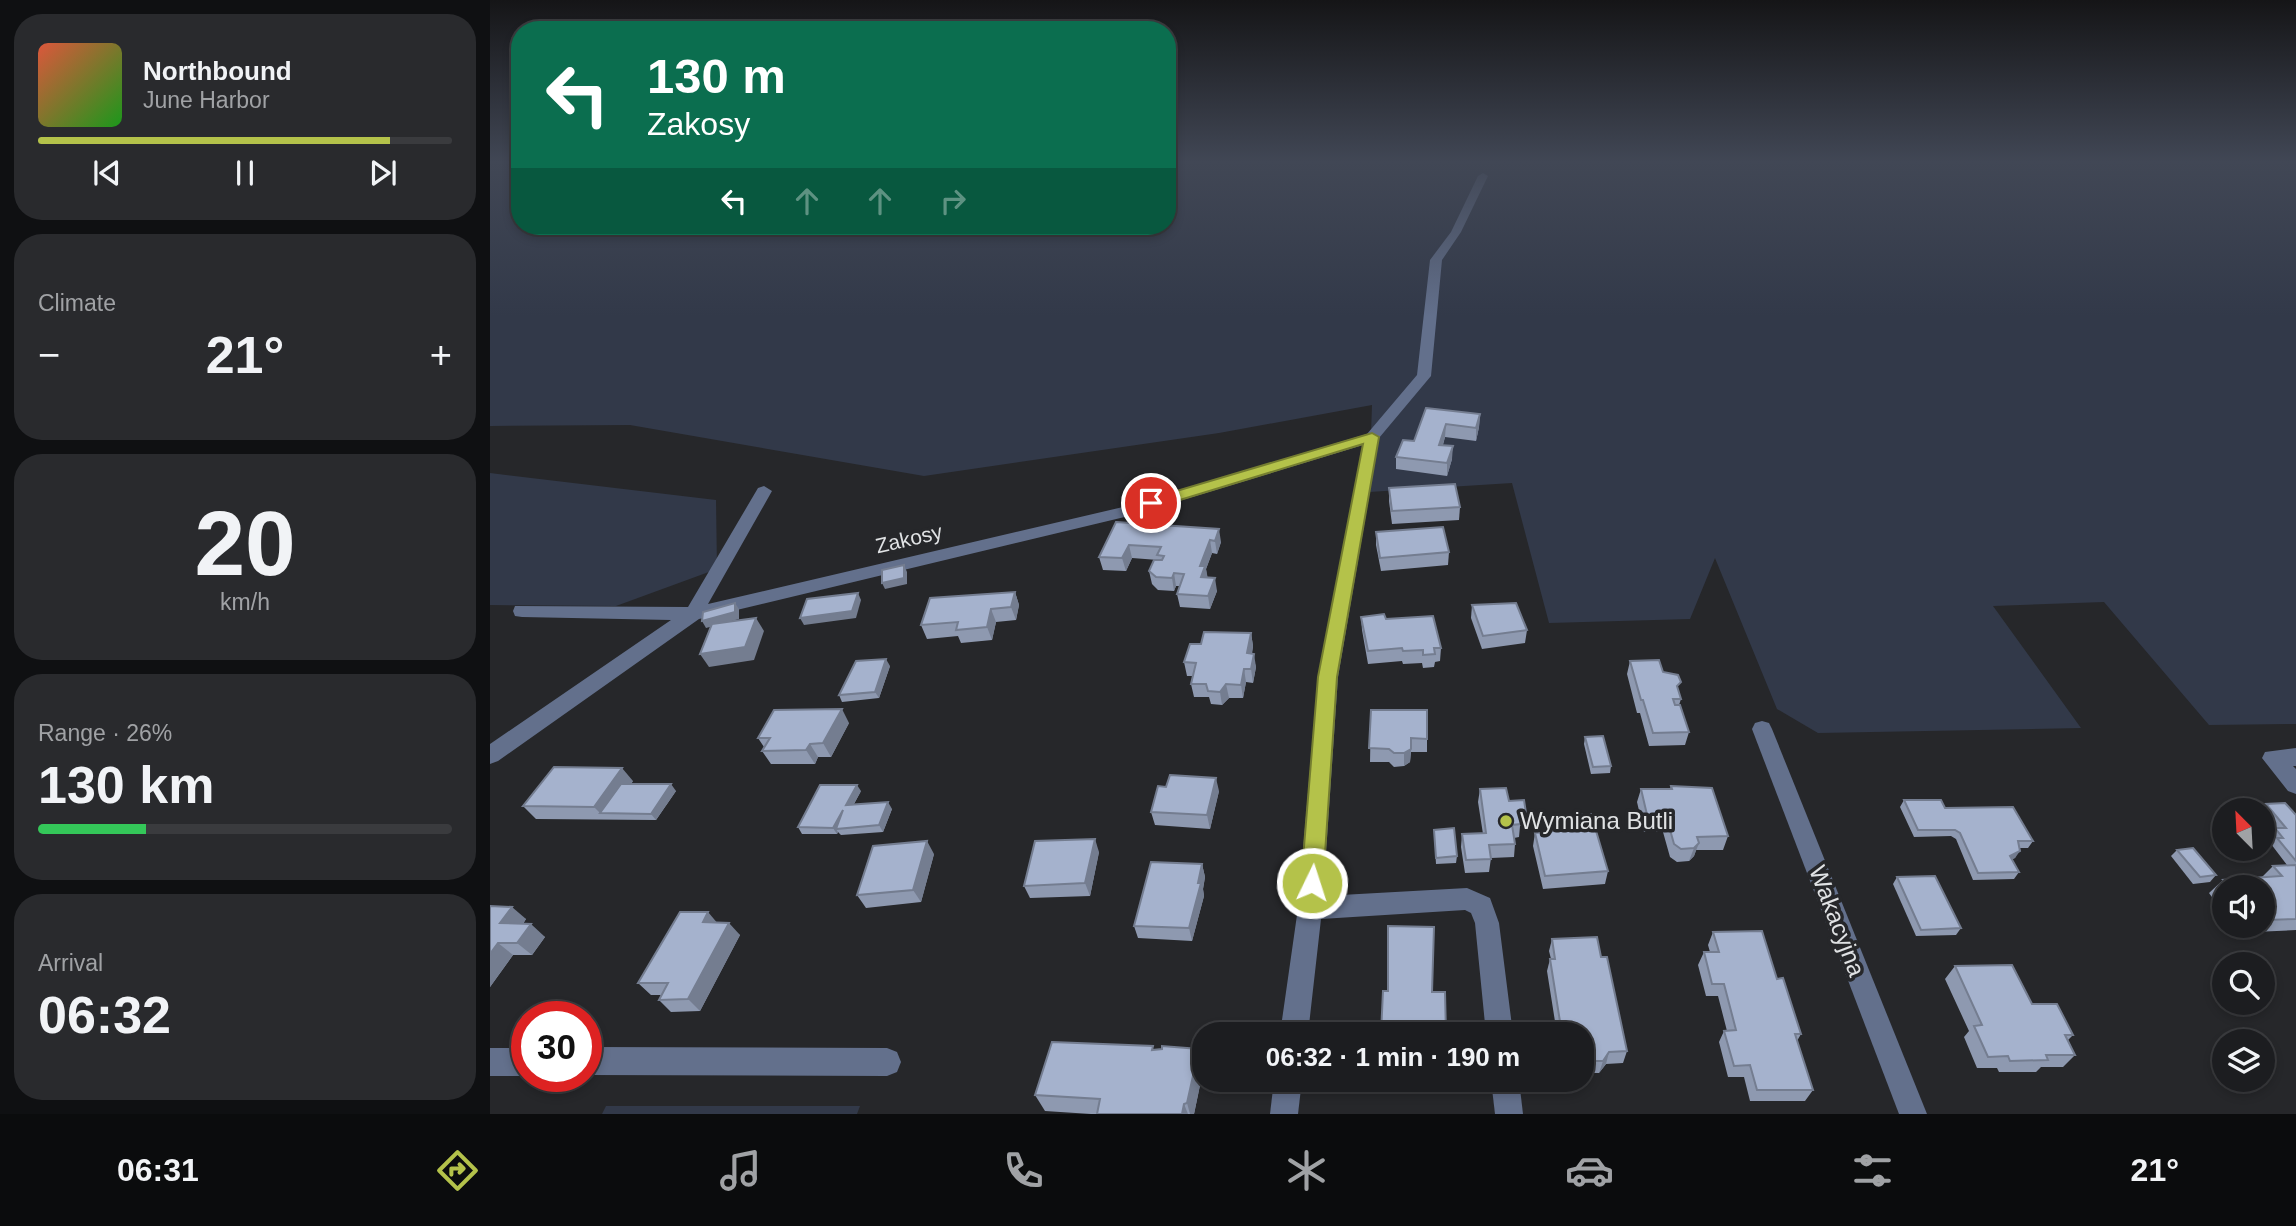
<!DOCTYPE html>
<html lang="en">
<head>
<meta charset="utf-8">
<style>
  body { margin:0; font-family:Arial,sans-serif; background:#292a2d; color:#f1f3f6; height:100vh; display:flex; flex-direction:column; font-size:26px; white-space:nowrap }
  * { box-sizing:border-box; margin:0 }
  p { font-size:23px; color:#a0a2a5 }
  .icon { flex:none; width:38px; height:38px; fill:none; stroke:currentColor; stroke-width:2; stroke-linecap:round; stroke-linejoin:round }
  .map { position:relative; flex:1; overflow:hidden }
  .sheet { display:flex; flex-direction:column; gap:14px; padding:14px; background:#0f1012; width:490px }
  .sheet>* { flex:none }
  .hud { position:absolute; left:21px; top:21px; width:665px; height:214px; border-radius:28px; box-shadow:0 4px 10px #0003,0 0 0 2px #3a3b3e; background:#0b6e4f; color:#fff; overflow:hidden }
  .needle { width:46px; rotate:336deg }
  .buttons { position:absolute; left:1722px; top:798px; display:grid; gap:14px }
  .buttons a { display:grid; place-items:center; width:63px; height:63px; border-radius:50%; background:#1c1d20; box-shadow:0 4px 10px #0003,0 0 0 2px #3a3b3e; font-size:35px }
  .speed { position:absolute; left:21px; top:1001px; display:flex; gap:14px; font-size:35px; font-weight:700; text-align:center }
  .speed>* { display:grid; place-content:center; width:91px; height:91px; border-radius:50%; background:#1c1d20; box-shadow:0 4px 10px #0003,0 0 0 2px #3a3b3e; line-height:1 }
  .speed .limit { border:10px solid #d22; background:#fff; color:#111 }
  .pin { position:absolute; display:grid; place-items:center; width:60px; height:60px; color:#fff; margin:-30px; border:4px solid #fff; border-radius:50%; box-shadow:0 2px 7px #0007 }
  .me { position:absolute; width:77px; margin:-38px; rotate:4deg; stroke-linejoin:round; filter:drop-shadow(0 0 5px #0008) }
  .turn { display:flex; align-items:center; gap:24px; height:147px; padding:0 21px; font-size:32px }
  .turn .icon { width:91px; height:91px; stroke-width:2.5 }
  .turn b { display:block; font-size:49px; line-height:60px }
  .lanes { display:flex; align-items:center; height:66px; padding:0 21px; background:#0003; justify-content:center; gap:35px; direction:ltr }
  .lanes .off { opacity:.35 }
  .big { font-size:52px; font-weight:700; line-height:1.1 }
  .sheet .tile { flex:1; display:flex; flex-direction:column; justify-content:center; gap:10px; min-width:0; padding:0 24px; border-radius:28px; background:#292a2d }
  .sheet .dial { align-items:center; gap:0 }
  .dial b { font-size:91px; line-height:1 }
  .song { display:flex; align-items:center; gap:21px }
  .cover { width:84px; height:84px; border-radius:10px; background:linear-gradient(135deg,hsl(10 70% 55%),hsl(120 70% 35%)) }
  .played { height:7px; border-radius:4px; background:linear-gradient(90deg,#b4c24a 85%,#3a3b3e 85%) }
  .keys { display:flex; justify-content:space-around; direction:ltr }
  .heat { display:flex; justify-content:space-between; align-items:center; font-size:38px; direction:ltr }
  .charge { height:10px; border-radius:5px; background:linear-gradient(90deg,#34c759 26%,#3a3b3e 0) }
  .trip { position:absolute; left:702px; top:1022px; width:402px; height:70px; border-radius:28px; background:#1c1d20; box-shadow:0 4px 10px #0003,0 0 0 2px #3a3b3e; font-weight:700; line-height:70px; text-align:center }
  .tabs { display:flex; height:112px; justify-content:space-around; align-items:center; background:#0b0c0d; color:#a0a2a5 }
  .tabs .icon { width:49px; height:49px }
  .tabs .selected { color:#b4c24a }
  .tabs b { font-size:32px; color:#f1f3f6 }
  main { display:flex; flex:1; min-height:0 }
  .map>svg:first-child { display:block }
</style>
</head>
<body>
<main>
<section class="sheet">
<div class="tile">
<div class="song"><i class="cover"></i><div><b>Northbound</b><p>June Harbor</p></div></div>
<div class="played"></div>
<div class="keys"><svg class="icon" aria-label="previous" viewBox="0 0 24 24"><path d="M18 5L8 12l10 7zM5 5v14"/></svg><svg class="icon" aria-label="pause" viewBox="0 0 24 24"><path d="M8 5v14M16 5v14"/></svg><svg class="icon" aria-label="next" viewBox="0 0 24 24"><path d="M6 5l10 7-10 7zM19 5v14"/></svg></div>
</div>
<div class="tile"><p>Climate</p>
<div class="heat"><a>−</a><b class="big">21°</b><a>+</a></div>
</div>
<div class="tile dial"><b>20</b><p>km/h</p></div>
<div class="tile"><p>Range · 26%</p><b class="big">130 km</b><div class="charge"></div></div>
<div class="tile"><p>Arrival</p><b class="big">06:32</b></div>
</section>
<div class="map">
<svg width="1806" height="1114" viewBox="0 0 1806 1114">
  <rect width="100%" height="100%" fill="#26272a"/>
  <!-- green -->
  <g fill="#323949">
    <path d="M0,162H30V226H677V162H1806V724L1719,725L1614,602L1503,606L1591,728L1328,733L1287,709L1225,558L1200,619L1059,623L1022,483L879,492L882,405L729,433L434,476L140,425L0,426Z"/>
    <path d="M0,473L226,500L227,569L126,606L0,605Z"/>
    <path d="M116,1106H370L367,1114H112Z"/>
  </g>
  <g fill="none" stroke-linecap="round" stroke-linejoin="round">
    <!-- minor -->
    <g fill="#63708c" fill-rule="evenodd">
      <path d="M993,173L998,176L971,232L952,260L941,376L889,438L848,677L833,896L977,888L1000,898L1009,923L1023,1034H996L985,923L981,913L975,910L831,919L818,1034H790L808,908L828,677L873,445L643,515L209,619L8,761L0,764V744L181,620L32,617L25,616L23,611L25,606L198,607L268,488L274,486L282,491L218,604L633,507L877,434L927,375L940,260L961,232L988,176Z"/>
      <path d="M1272,721L1279,723L1282,729L1437,1114H1409L1262,729L1265,723Z"/>
      <path d="M1806,748V766H1803L1806,769V794L1798,791L1772,758L1775,752Z"/>
      <path d="M96,1047L397,1048L407,1052L411,1062L407,1072L397,1076L96,1075Z"/>
      <rect x="0" y="1048" width="37" height="28"/>
      <path d="M784,1080H812L808,1114H780Z"/>
      <path d="M1001,1080H1029L1033,1114H1005Z"/>
    </g>
  </g>
  <!-- wall -->
  <g fill="#8e99b0">
    <path d="M936,408L990,414L989,427L986,441L955,437L953,445L962,459L957,476L906,469V457L924,441Z"/>
    <path d="M899,488L970,507L969,520L902,524L899,501Z"/>
    <path d="M626,522L731,542L727,554L722,553L716,569L717,577L727,591L720,609L690,607L687,594L690,586H686L684,591L668,590L662,584L659,571L668,560L642,558L636,571L613,570L609,557Z"/>
    <path d="M886,532L959,552L958,565L891,571L886,545Z"/>
    <path d="M525,592L529,605L526,620L506,622L502,640L471,643L468,636L437,639L431,625Z"/>
    <path d="M982,605L1037,630L1035,643L992,649L981,618Z"/>
    <path d="M871,617L896,619L951,648L950,661L945,662L944,667L933,668L932,663L913,664L912,661L878,664L872,630Z"/>
    <path d="M761,633L763,646L762,654L766,667L763,683L756,682L753,698H739L732,705L721,704L719,697H704L701,684L703,676H697L694,662L711,644Z"/>
    <path d="M1140,661L1173,672L1191,699L1189,705L1199,732L1195,745L1159,746L1150,713H1147L1137,674Z"/>
    <path d="M400,666L389,698L352,702L349,695Z"/>
    <path d="M881,710L937,739V752H921L920,762L914,766L904,767L899,762H880Z"/>
    <path d="M359,723L341,757H328L325,764H281L272,751L274,747L268,738Z"/>
    <path d="M1095,737L1121,766L1120,773L1101,774L1094,744Z"/>
    <path d="M143,781L141,784L186,791L166,820L46,819L33,806Z"/>
    <path d="M1181,786L1238,836L1233,850H1206L1204,856L1199,861L1187,862L1180,857L1173,832H1154L1147,802L1151,789H1180Z"/>
    <path d="M990,789L1019,801L1036,813L1034,826H1030L1029,837L1024,838L1025,844L1024,857L1001,858L999,872L975,873L971,847L972,834H993L988,802Z"/>
    <path d="M371,791L364,804L402,809L393,832L351,835L348,832L347,834H312L308,827Z"/>
    <path d="M729,791L720,829L665,825L661,812Z"/>
    <path d="M1414,800L1455,808L1543,841L1538,848H1529L1525,858L1522,859L1529,872L1524,879L1483,880L1466,839L1461,836L1424,837L1410,807Z"/>
    <path d="M1776,804L1806,815V930L1764,932L1759,926H1773V887H1734V914L1719,893L1733,880L1771,878L1783,866L1797,865L1781,844L1784,841L1778,835L1785,829L1773,814V810H1770Z"/>
    <path d="M1079,815L1118,871L1115,884L1053,889L1043,846L1045,833L1076,830Z"/>
    <path d="M944,830L967,856L966,863L946,864Z"/>
    <path d="M1687,850L1726,875L1720,882L1703,884L1681,856Z"/>
    <path d="M609,852L600,896L540,898L534,886Z"/>
    <path d="M444,854L431,902L376,908L367,895Z"/>
    <path d="M712,864L715,877L713,889L714,896L702,941L648,938L644,926Z"/>
    <path d="M1407,877L1471,928L1466,935L1426,936L1403,884Z"/>
    <path d="M0,906L36,919L33,924L55,937L42,955H23L0,987Z"/>
    <path d="M228,923L250,935L210,1011L181,1012L169,1000L171,995H161L148,983Z"/>
    <path d="M1223,932L1287,979L1311,1034L1307,1041L1323,1090L1315,1101H1260L1254,1077H1238L1229,1042L1234,1031H1237L1228,996H1216L1208,965L1214,952H1220L1218,945Z"/>
    <path d="M1062,939L1111,957L1137,1051L1133,1063L1116,1064L1109,1073H1099L1092,1067V1034H1067L1057,971L1060,959H1061L1059,951Z"/>
    <path d="M1465,966L1542,1004L1583,1035L1578,1040L1585,1055L1573,1067H1551L1546,1072H1509L1507,1068H1487L1474,1037L1479,1031L1455,979Z"/>
    <path d="M664,1050L714,1066L704,1114H601L555,1111L545,1095Z"/>
  </g>
  <!-- shaded-wall -->
  <g fill="#747d90">
    <path d="M990,414L989,427L986,441V428Z"/>
    <path d="M956,424L955,437L949,457V445Z"/>
    <path d="M963,446L962,459L957,476V463Z"/>
    <path d="M729,529L731,542L727,554L725,541Z"/>
    <path d="M720,540L722,553L716,569L718,579L713,590L710,566Z"/>
    <path d="M639,545L642,558L636,571L632,558Z"/>
    <path d="M414,565L417,572V584L395,589L392,583Z"/>
    <path d="M684,573L686,586L684,591L682,578Z"/>
    <path d="M725,578L727,591L720,609L718,596Z"/>
    <path d="M525,592L529,605L526,620L521,607Z"/>
    <path d="M368,593L371,600L366,618L314,625L310,618Z"/>
    <path d="M245,603L249,609V619L216,628L212,621Z"/>
    <path d="M501,609L506,622L502,640L497,627Z"/>
    <path d="M266,618L274,631L264,660L219,667L210,654Z"/>
    <path d="M761,633L763,646L759,667L757,653Z"/>
    <path d="M764,654L766,667L763,683L761,669Z"/>
    <path d="M396,659L400,666L389,698L385,692Z"/>
    <path d="M754,669L756,682L753,698L751,685Z"/>
    <path d="M736,684L739,698L732,705L730,692Z"/>
    <path d="M352,709L359,723L341,757L333,743Z"/>
    <path d="M320,744L328,757L325,764L316,750Z"/>
    <path d="M921,749L920,762L914,766V753Z"/>
    <path d="M132,768L143,781L120,813H110L104,807Z"/>
    <path d="M726,778L729,791L720,829L717,815Z"/>
    <path d="M181,784L186,791L166,820L161,814Z"/>
    <path d="M367,785L371,791L360,811L356,805Z"/>
    <path d="M398,802L402,809L393,832L389,825Z"/>
    <path d="M353,810L346,829L348,832L347,834L343,828Z"/>
    <path d="M605,839L609,852L600,896L595,883Z"/>
    <path d="M437,841L444,854L431,902L423,890Z"/>
    <path d="M1209,843L1204,856L1199,861L1204,848Z"/>
    <path d="M1530,851L1525,858L1515,863L1520,856Z"/>
    <path d="M712,864L715,877L713,889L714,896L702,941L699,928Z"/>
    <path d="M22,907L36,919L24,936L10,923Z"/>
    <path d="M218,912L229,925L213,922Z"/>
    <path d="M239,923L250,935L210,1011L198,999Z"/>
    <path d="M41,924L55,937L42,955L27,943Z"/>
    <path d="M8,943L23,955L0,987V954Z"/>
    <path d="M709,1049L714,1066L704,1114H700L697,1103Z"/>
    <path d="M1119,1052L1116,1064L1109,1073L1113,1061Z"/>
    <path d="M694,1104L698,1114H692Z"/>
  </g>
  <!-- building -->
  <g fill="#a5b2cd" stroke="#747d90" stroke-width="2">
    <path d="M936,408L990,414L986,428L956,424L949,445L963,446L957,463L906,457L913,440L924,441Z"/>
    <path d="M965,484L970,507L902,511L899,488Z"/>
    <path d="M626,522L729,529L725,541L720,540L710,566H715L711,577L725,578L718,596L687,594L694,574L684,573L682,578L666,577L659,571L664,560H672L674,556L667,555L671,547L639,545L632,558L609,557Z"/>
    <path d="M953,527L959,552L890,558L886,532Z"/>
    <path d="M414,565V578L392,583V570Z"/>
    <path d="M525,592L521,607L501,609L497,627L466,630L468,622L431,625L440,598Z"/>
    <path d="M368,593L362,611L310,618L317,599Z"/>
    <path d="M245,603V612L212,621L213,612Z"/>
    <path d="M1026,603L1037,630L993,636L982,605Z"/>
    <path d="M894,614L896,619L943,616L951,648H944L945,654L933,655V650L913,651L912,648L878,651L871,617Z"/>
    <path d="M266,618L255,647L210,654L222,624Z"/>
    <path d="M714,632L761,633L757,653L764,654L761,669H754L751,685L736,684L730,692L718,691L716,684H701L706,663L694,662L700,644H711Z"/>
    <path d="M396,659L385,692L349,695L366,661Z"/>
    <path d="M1169,660L1173,672L1188,675L1191,682L1187,686L1191,699H1183L1185,705H1190L1199,732L1163,733L1153,700H1151L1140,661Z"/>
    <path d="M352,709L333,743L320,744L316,750L272,751L280,738H268L284,710Z"/>
    <path d="M881,710H937V739L921,738V749L914,753H904L899,749L879,748Z"/>
    <path d="M1113,736L1121,766L1103,767L1095,737Z"/>
    <path d="M64,767L132,768L104,807L33,806Z"/>
    <path d="M680,775L726,778L717,815L661,812L668,786L676,787Z"/>
    <path d="M131,784H181L161,814L110,813Z"/>
    <path d="M330,785H367L356,805L398,802L389,825L346,829L353,810L343,828L308,827Z"/>
    <path d="M1181,786L1222,788L1238,836L1207,837L1209,843L1204,848L1191,849L1184,844L1177,819H1158L1151,789H1182Z"/>
    <path d="M1016,788L1019,801L1034,800L1036,813H1029L1031,824L1022,825L1025,844L999,845L1001,859L976,860L972,834L996,833L990,789Z"/>
    <path d="M1414,800H1451L1455,808L1523,807L1543,841H1528L1530,851L1520,856L1529,872L1488,873L1470,833L1465,830H1428Z"/>
    <path d="M1795,803L1806,815V861L1787,838H1793L1785,828H1796L1776,804Z"/>
    <path d="M1101,814L1118,871L1055,876L1045,833L1082,829L1079,815Z"/>
    <path d="M964,828L967,856L946,858L944,830Z"/>
    <path d="M605,839L595,883L534,886L545,841Z"/>
    <path d="M437,841L423,890L367,895L383,846Z"/>
    <path d="M1703,848L1726,875L1710,877L1687,850Z"/>
    <path d="M661,862L712,864L708,883H711L699,928L644,926Z"/>
    <path d="M1806,865V919L1778,920L1773,913V887H1738L1733,880L1792,876L1783,866Z"/>
    <path d="M1445,876L1471,928L1431,930L1407,877Z"/>
    <path d="M0,906L22,907L10,923L41,924L27,943H8L0,954Z"/>
    <path d="M190,912H218L213,922L239,923L198,999L169,1000L178,983H148Z"/>
    <path d="M898,926L944,927L942,992H955L956,1034H891L893,991H898Z"/>
    <path d="M1272,931L1287,979L1293,978L1311,1034H1305L1323,1090H1267L1260,1065L1244,1066L1234,1031L1246,1030L1234,984H1222L1214,952H1229L1223,932Z"/>
    <path d="M1107,937L1111,957H1117L1137,1051L1119,1052L1113,1061H1103L1092,1054V1034H1072L1060,959H1065L1062,939Z"/>
    <path d="M1522,965L1542,1004H1567L1583,1035H1575L1585,1055H1556L1558,1060L1520,1061L1518,1056L1498,1057L1484,1026L1492,1025L1465,966Z"/>
    <path d="M562,1042L663,1046L662,1050L672,1049V1046L709,1049L697,1103L694,1104L692,1114H607L610,1099L545,1095Z"/>
  </g>
  <!-- sky -->
  <linearGradient id="sky" x2="0" y2="1"><stop stop-color="#151517"/><stop offset="0.51" stop-color="#414755"/><stop offset="1" stop-color="#414755" stop-opacity="0"/></linearGradient>
  <rect width="1806" height="317" fill="url(#sky)"/>
  <!-- route -->
  <path fill="#b4c24a" stroke="#757e30" stroke-width="2" d="M882,433L889,437L847,677L833,883L829,890L822,893L814,890L811,883L828,677L873,444L667,507L661,508L654,503L656,500Z"/>
  <!-- markers -->
  <circle fill="#b4c24a" stroke="#26272a" stroke-width="2.5" cx="1016" cy="821" r="7"/>
  <g text-anchor="middle" stroke-width="7" stroke-linejoin="round" paint-order="stroke">
    <!-- street labels -->
    <g font-size="21" fill="#e0e2e4" stroke="#26272a">
      <text transform="translate(419 539) rotate(-13)" y="7">Zakosy</text>
    </g>
    <!-- near-poi labels -->
    <g font-size="24" fill="#e0e2e4" stroke="#26272a" text-anchor="start">
      <text x="1030" y="829">Wymiana Butli</text>
    </g>
    <!-- near-street labels -->
    <g font-size="24" fill="#e0e2e4" stroke="#26272a">
      <text transform="translate(1347 921) rotate(69)" y="8">Wakacyjna</text>
    </g>
  </g>
</svg>
<div class="buttons">
<a><svg class="needle" viewBox="-14 -14 28 28"><path d="M0-13l5 13h-10z" fill="#e53935"/><path d="M0 13l5-13h-10z" fill="#a0a2a5"/></svg></a>
<a><svg class="icon" aria-label="sound" viewBox="0 0 24 24"><path d="M4 9h4l5-4v14l-5-4H4zM17 9q2 3 0 6"/></svg></a>
<a><svg class="icon" aria-label="search" viewBox="0 0 24 24"><circle cx="10" cy="10" r="6"/><path d="M15 15l6 6"/></svg></a>
<a><svg class="icon" aria-label="layers" viewBox="0 0 24 24"><path d="M12 4l9 5-9 5-9-5zM3 14l9 5 9-5"/></svg></a>
</div>
<div class="speed"><div class="limit">30</div></div>
<div class="pin" style="left:661px;top:503px;background:#d93025"><svg class="icon" aria-label="arrive" viewBox="0 0 24 24"><path d="M6 21V4h12l-3 4 3 4H6"/></svg></div>
<svg class="me" style="left:822px;top:883px" viewBox="-20 -20 40 40"><circle r="17" fill="#b4c24a" stroke="#fff" stroke-width="3"/><path d="M0-11L8 9 0 5-8 9z" fill="#fff"/></svg>
<div class="trip">06:32 · 1 min · 190 m</div>
<div class="hud">
<div class="turn"><svg class="icon" aria-label="left" viewBox="0 0 24 24"><path d="M17 20v-9H6M10 6l-5 5 5 5"/></svg><div><b>130 m</b>Zakosy</div></div>
<div class="lanes"><svg class="icon" aria-label="left" viewBox="0 0 24 24"><path d="M17 20v-9H6M10 6l-5 5 5 5"/></svg><svg class="icon off" aria-label="ahead" viewBox="0 0 24 24"><path d="M12 20V5M6 11l6-6 6 6"/></svg><svg class="icon off" aria-label="ahead" viewBox="0 0 24 24"><path d="M12 20V5M6 11l6-6 6 6"/></svg><svg class="icon off" aria-label="right" viewBox="0 0 24 24"><path d="M7 20v-9h11M14 6l5 5-5 5"/></svg></div>
</div>
</div>
</main>
<nav class="tabs">
<b>06:31</b>
<svg class="icon selected" aria-label="directions" viewBox="0 0 24 24"><path d="M12 3l9 9-9 9-9-9zM9 14v-3h6M13 9l2 2-2 2"/></svg>
<svg class="icon" aria-label="music" viewBox="0 0 24 24"><path d="M9 18V5l10-2v13"/><circle cx="6" cy="18" r="3"/><circle cx="16" cy="16" r="3"/></svg>
<svg class="icon" aria-label="phone" viewBox="0 0 24 24"><path d="M5 4h4l2 5-3 2q2 4 5 5l2-3 5 2v4C11 20 4 13 5 4z"/></svg>
<svg class="icon" aria-label="climate" viewBox="0 0 24 24"><path d="M12 3v18M4 7l16 10M4 17L20 7"/></svg>
<svg class="icon" aria-label="car" viewBox="0 0 24 24"><path d="M5 17H2v-5l4-1 3-4h7l3 4 3 1v5h-3M9 17h6M6 11h13"/><circle cx="7" cy="17" r="2"/><circle cx="17" cy="17" r="2"/></svg>
<svg class="icon" aria-label="filters" viewBox="0 0 24 24"><path d="M4 7h16M4 17h16"/><circle cx="9" cy="7" r="2"/><circle cx="15" cy="17" r="2"/></svg>
<b>21°</b>
</nav>
</body>
</html>
